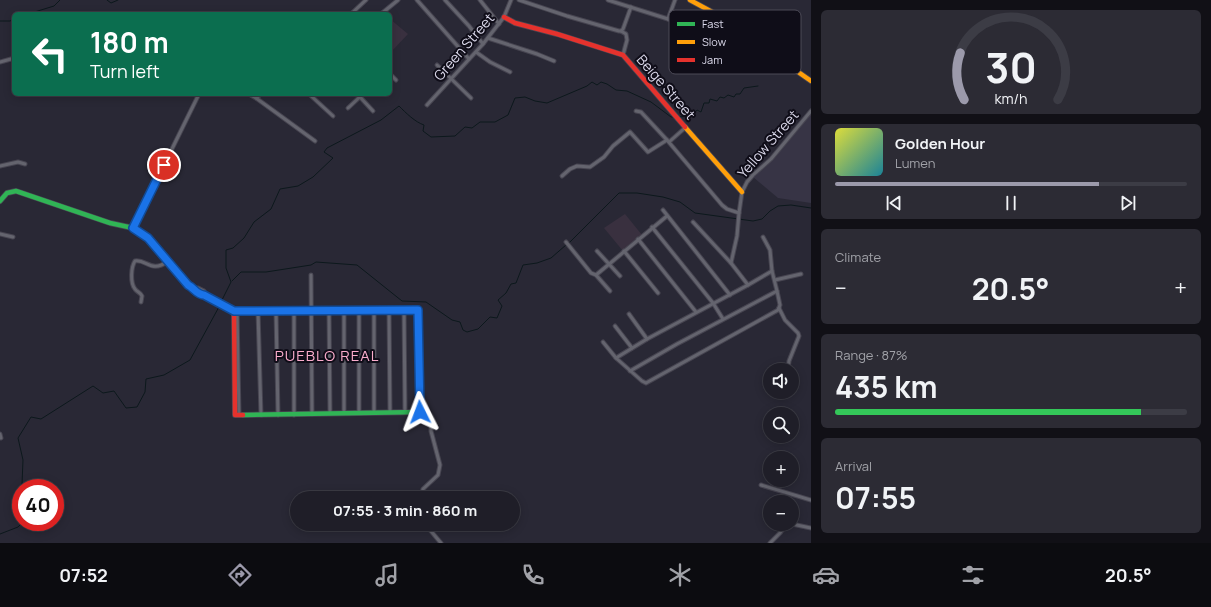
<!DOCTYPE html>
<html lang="en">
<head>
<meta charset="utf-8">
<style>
  body { margin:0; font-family:Manrope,sans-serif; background:#2c2b34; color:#f1f3f6; height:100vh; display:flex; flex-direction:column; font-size:15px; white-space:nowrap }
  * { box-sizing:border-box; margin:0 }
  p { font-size:13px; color:#a1a2a8 }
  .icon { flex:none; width:22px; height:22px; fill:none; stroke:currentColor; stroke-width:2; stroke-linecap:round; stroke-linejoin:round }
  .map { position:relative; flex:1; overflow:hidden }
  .details { display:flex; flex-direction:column; gap:10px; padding:10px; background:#111016; width:400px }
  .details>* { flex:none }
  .top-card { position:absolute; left:12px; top:12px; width:380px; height:84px; border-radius:6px; box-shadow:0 2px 10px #0003,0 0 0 1px #3c3c45; background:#0b6e4f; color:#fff; overflow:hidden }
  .fabs { position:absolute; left:763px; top:363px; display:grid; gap:8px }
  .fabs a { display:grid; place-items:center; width:36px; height:36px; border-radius:50%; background:#1f1e28; box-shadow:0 2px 10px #0003,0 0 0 1px #3c3c45; font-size:20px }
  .speed { position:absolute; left:12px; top:479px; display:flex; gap:8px; font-size:20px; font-weight:700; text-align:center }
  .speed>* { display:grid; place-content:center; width:52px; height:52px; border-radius:50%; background:#1f1e28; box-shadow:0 2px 10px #0003,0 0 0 1px #3c3c45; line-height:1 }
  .speed .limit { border:6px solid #d22; background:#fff; color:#111 }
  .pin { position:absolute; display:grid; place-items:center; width:34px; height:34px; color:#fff; margin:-17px; border:2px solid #fff; border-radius:50%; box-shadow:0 1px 4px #0007 }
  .me { position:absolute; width:44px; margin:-22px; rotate:357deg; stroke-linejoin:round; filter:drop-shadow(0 0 3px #0008) }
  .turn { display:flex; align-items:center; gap:14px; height:84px; padding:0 12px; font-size:18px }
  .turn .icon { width:52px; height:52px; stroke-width:2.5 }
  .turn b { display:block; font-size:28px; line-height:34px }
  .big { font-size:30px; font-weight:700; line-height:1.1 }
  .details .tile { flex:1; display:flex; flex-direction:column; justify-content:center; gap:6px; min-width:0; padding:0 14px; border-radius:6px; background:#2c2b34 }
  .details .dial { align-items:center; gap:0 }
  .dial svg { height:104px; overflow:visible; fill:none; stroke:#3c3c45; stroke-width:7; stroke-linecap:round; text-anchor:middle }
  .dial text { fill:#f1f3f6; stroke:none }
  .song { display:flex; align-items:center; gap:12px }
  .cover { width:48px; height:48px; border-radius:6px; background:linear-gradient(135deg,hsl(60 70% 55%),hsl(190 70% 35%)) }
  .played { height:4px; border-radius:2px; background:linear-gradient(90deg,#9c9aab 75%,#3c3c45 75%) }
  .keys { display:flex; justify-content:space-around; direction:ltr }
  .heat { display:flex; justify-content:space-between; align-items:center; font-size:22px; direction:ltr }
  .charge { height:6px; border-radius:3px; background:linear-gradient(90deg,#34c759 87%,#3c3c45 0) }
  .trip { position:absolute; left:290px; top:491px; width:230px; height:40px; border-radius:20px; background:#1f1e28; box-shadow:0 2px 10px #0003,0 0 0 1px #3c3c45; font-weight:700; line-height:40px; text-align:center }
  .tab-bar { display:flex; height:64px; justify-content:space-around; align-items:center; background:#0c0c10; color:#a1a2a8 }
  .tab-bar .icon { width:28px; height:28px }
  .tab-bar .current { color:#9c9aab }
  .tab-bar b { font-size:18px; color:#f1f3f6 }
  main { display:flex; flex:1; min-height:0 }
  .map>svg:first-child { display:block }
</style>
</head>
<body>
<main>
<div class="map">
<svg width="811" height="543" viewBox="0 0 811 543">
  <rect width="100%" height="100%" fill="#292835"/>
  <!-- industrial -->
  <path fill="#373445" d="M811,112V203L778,198L753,177L771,160Z"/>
  <!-- education -->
  <g fill="#39303f">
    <path d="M390,19L408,34L391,52H390Z"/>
    <path d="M625,214L642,235L623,251L604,228Z"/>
  </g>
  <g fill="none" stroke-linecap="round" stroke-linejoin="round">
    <!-- stream -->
    <g stroke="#0c181c" stroke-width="1">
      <path d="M107,0L111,3L118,0"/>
      <path d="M28,14L54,6L60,0"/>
      <path d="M0,21H10L14,19"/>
      <path d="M678,117L692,116L697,110L701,112L704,103H709L710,99L717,101L720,97L724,98L728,95L734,97L736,94H740L744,88L758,86"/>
      <path d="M569,243L619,193H637L663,197L680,202L695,213L753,221L762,219L770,211L778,206L791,205L811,208"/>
      <path d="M232,281L241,272H266L311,265L316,262L357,265L402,301L426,302L452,320L460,322L463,330L467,332L478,329L490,317L497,318L502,306L498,300L506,293L511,284L516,283L523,265L537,263L551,258L566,245"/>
      <path d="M221,302L231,282L226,268V250L233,248L244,238L254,222L271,209L280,189L298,186L313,177L333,158L324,152L327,148L381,120L399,106C406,113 415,122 424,125L423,131L431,137L455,136L465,127L472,128L480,122H495L508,115L515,98L525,97L535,101L547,103L587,86L592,82L597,85L601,82L607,84L616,90L627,91L651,102L671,117H675"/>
      <path d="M26,488L22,484L23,460L18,438L31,417L41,419L93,386L103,393L114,391L126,408L137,407L145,392L146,379L164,375L190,360L220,305"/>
      <path d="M0,534L18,527L23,522"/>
    </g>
    <defs>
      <g id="street">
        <path d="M417,0L469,59"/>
        <path d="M445,0L469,26L483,44"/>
        <path d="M480,0L499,24"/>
        <path d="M519,0L567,16L619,31H621L623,29L631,7"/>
        <path d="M608,0L668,19L756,57"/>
        <path d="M351,14L366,0"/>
        <path d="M381,14L398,0"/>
        <path d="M668,19L675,0"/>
        <path d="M621,31L626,34L627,40L623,55"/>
        <path d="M488,38L537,54L554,61"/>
        <path d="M476,52L490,62L510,72"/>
        <path d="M0,62L11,59"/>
        <path d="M437,65L471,98"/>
        <path d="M751,66L761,45"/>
        <path d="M390,74L396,80"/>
        <path d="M249,94L256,98L261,94"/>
        <path d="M309,94L333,116"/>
        <path d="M360,97L373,111"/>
        <path d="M256,98L315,141"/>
        <path d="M427,105L483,44L504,17L511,0"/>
        <path d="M348,108L363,94"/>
        <path d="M636,111L641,112L667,140L722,205L727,209L739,213"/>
        <path d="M669,142L686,127"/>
        <path d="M0,166L18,162L25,164"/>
        <path d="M562,176L570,169L577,166L590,167L604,157L613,146L630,132L648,152L667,140"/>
        <path d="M663,210L730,295"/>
        <path d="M652,227L713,303L723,319"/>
        <path d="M133,228L199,94"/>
        <path d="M0,234L13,237"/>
        <path d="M763,237L770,250L772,271"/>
        <path d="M638,239L696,312"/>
        <path d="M566,242L591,273L596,275L667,216"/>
        <path d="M597,251L620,276"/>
        <path d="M624,251L658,293"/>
        <path d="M731,263L737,236L739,213L742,192L747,182L753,175L771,159L811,111"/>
        <path d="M311,275L312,414"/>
        <path d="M596,275L610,291"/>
        <path d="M775,280L801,274"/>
        <path d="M194,288H198L204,291V295"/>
        <path d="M141,302L142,296C140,292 137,292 135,289C130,283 131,267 135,261C147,259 151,274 168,261"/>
        <path d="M779,308L785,320L798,333L799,336L789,361L788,370"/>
        <path d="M359,310V413"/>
        <path d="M374,310V412"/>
        <path d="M389,310L390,412"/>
        <path d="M404,310L405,412"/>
        <path d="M237,311L239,415"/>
        <path d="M258,311L261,415"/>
        <path d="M276,311L278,415"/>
        <path d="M294,311V415"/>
        <path d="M329,311L330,413"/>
        <path d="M629,314L647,339"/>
        <path d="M615,326L632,348"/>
        <path d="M603,342L616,358L647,339L748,285"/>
        <path d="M616,358L642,381L646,383L778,310L780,305L777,291"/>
        <path d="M630,371L677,344L777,291L772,271L748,285L731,263L693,222"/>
        <path d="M792,382L793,385"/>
        <path d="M420,412L429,420L431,424V431L440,465L438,475L423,489L421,498"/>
        <path d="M344,413V310"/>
        <path d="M0,434L1,438"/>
        <path d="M761,485L811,500"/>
        <path d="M425,524L441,543"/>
        <path d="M792,524L811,528"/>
        <path d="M770,543L780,533L786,524"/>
      </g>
      <g id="fast">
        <path d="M0,201L7,193L16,191L110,223L133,228L148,238L188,285L199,294L204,295L222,304"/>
        <path d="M243,415L420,412L418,324"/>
      </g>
      <g id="slow">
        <path d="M690,0L714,13L811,81"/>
        <path d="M685,127L742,192"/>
        <path d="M222,304L234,311L418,310V324"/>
      </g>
      <g id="jam">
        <path d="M504,17L515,23L557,34L623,55L685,127"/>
        <path d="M234,311L235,415H243"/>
      </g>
    </defs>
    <!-- street casing -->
    <use href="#street" stroke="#474551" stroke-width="5"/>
    <!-- fast casing -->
    <use href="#fast" stroke="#474551" stroke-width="6"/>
    <!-- slow casing -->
    <use href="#slow" stroke="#474551" stroke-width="6"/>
    <!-- jam casing -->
    <use href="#jam" stroke="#474551" stroke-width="6"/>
    <!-- street -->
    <use href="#street" stroke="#64646e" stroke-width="3"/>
    <!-- fast -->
    <use href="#fast" stroke="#30b455" stroke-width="4.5"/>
    <!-- slow -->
    <use href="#slow" stroke="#ff9f0a" stroke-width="4.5"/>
    <!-- jam -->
    <use href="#jam" stroke="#e5322d" stroke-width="4.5"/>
  </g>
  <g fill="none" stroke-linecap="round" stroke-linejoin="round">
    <defs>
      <path id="route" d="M164,165L133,228L148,238L188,285C194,288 197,295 204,295L234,311L418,310L420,412"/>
    </defs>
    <!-- route casing -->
    <use href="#route" stroke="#114b97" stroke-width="10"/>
    <!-- route -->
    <use href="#route" stroke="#1a73e8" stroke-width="7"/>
  </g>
  <g text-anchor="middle" stroke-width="4" stroke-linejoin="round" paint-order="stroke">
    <!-- street labels -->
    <g font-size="14" fill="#dad8ea" stroke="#0f0d18">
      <text transform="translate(464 47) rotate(-49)" y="5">Green Street</text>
      <text transform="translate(666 87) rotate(49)" y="5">Beige Street</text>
      <text transform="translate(768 144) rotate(-49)" y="5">Yellow Street</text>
    </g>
    <!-- neighbourhood labels -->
    <g font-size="15" letter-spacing="1" fill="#fbadcd" stroke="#0f0d18">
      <text x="327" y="361">PUEBLO REAL</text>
    </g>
  </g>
  <!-- legend -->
  <rect x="669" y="10" width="132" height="64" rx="6" fill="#0f0d18" stroke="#4c4a57" stroke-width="1"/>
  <rect x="677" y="22" width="18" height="4" fill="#30b455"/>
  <rect x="677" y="40" width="18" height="4" fill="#ff9f0a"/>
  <rect x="677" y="58" width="18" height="4" fill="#e5322d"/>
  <g font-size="11" fill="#dad8ea">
    <text x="702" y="28">Fast</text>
    <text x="702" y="46">Slow</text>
    <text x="702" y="64">Jam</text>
  </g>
</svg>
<div class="fabs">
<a><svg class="icon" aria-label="sound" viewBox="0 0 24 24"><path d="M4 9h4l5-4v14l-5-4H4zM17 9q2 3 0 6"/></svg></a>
<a><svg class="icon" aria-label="search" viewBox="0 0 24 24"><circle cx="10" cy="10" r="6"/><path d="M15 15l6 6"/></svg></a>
<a>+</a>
<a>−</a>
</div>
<div class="speed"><div class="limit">40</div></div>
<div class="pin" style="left:164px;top:165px;background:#d93025"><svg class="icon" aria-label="arrive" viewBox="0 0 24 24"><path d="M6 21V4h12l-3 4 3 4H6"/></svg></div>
<svg class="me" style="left:420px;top:412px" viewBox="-20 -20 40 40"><path d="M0-17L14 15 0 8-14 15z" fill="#1a73e8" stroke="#fff" stroke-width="4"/></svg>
<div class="trip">07:55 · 3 min · 860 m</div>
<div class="top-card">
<div class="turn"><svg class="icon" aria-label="left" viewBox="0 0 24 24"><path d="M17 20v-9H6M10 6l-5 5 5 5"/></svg><div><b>180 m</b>Turn left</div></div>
</div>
</div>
<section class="details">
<div class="tile dial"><svg viewBox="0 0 100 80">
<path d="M14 69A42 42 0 1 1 86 69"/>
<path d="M14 69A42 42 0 0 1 11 33" stroke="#9c9aab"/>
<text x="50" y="56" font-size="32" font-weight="700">30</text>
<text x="50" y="72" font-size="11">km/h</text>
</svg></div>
<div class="tile">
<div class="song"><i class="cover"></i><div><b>Golden Hour</b><p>Lumen</p></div></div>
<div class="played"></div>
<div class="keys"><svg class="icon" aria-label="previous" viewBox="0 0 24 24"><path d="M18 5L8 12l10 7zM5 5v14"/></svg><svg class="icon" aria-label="pause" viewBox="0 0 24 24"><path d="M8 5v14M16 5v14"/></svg><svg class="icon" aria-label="next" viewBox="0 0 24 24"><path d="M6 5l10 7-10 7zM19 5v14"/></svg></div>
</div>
<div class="tile"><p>Climate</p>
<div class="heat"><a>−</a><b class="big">20.5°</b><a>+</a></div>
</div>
<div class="tile"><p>Range · 87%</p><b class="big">435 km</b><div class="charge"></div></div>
<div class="tile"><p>Arrival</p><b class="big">07:55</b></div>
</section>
</main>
<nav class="tab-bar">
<b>07:52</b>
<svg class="icon current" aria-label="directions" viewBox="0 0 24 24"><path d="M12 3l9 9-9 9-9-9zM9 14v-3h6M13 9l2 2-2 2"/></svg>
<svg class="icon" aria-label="music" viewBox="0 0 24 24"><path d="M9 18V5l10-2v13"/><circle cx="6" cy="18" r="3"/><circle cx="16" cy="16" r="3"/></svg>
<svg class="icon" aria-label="phone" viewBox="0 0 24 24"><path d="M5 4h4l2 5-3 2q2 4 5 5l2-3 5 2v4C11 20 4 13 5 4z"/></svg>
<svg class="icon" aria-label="climate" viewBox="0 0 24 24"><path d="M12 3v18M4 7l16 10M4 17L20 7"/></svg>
<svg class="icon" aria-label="car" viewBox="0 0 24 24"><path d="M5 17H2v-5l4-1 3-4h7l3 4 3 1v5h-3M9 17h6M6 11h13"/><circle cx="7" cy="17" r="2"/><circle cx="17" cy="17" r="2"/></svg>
<svg class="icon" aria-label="filters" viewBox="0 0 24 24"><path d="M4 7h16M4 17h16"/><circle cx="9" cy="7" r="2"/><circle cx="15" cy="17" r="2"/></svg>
<b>20.5°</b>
</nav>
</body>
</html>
